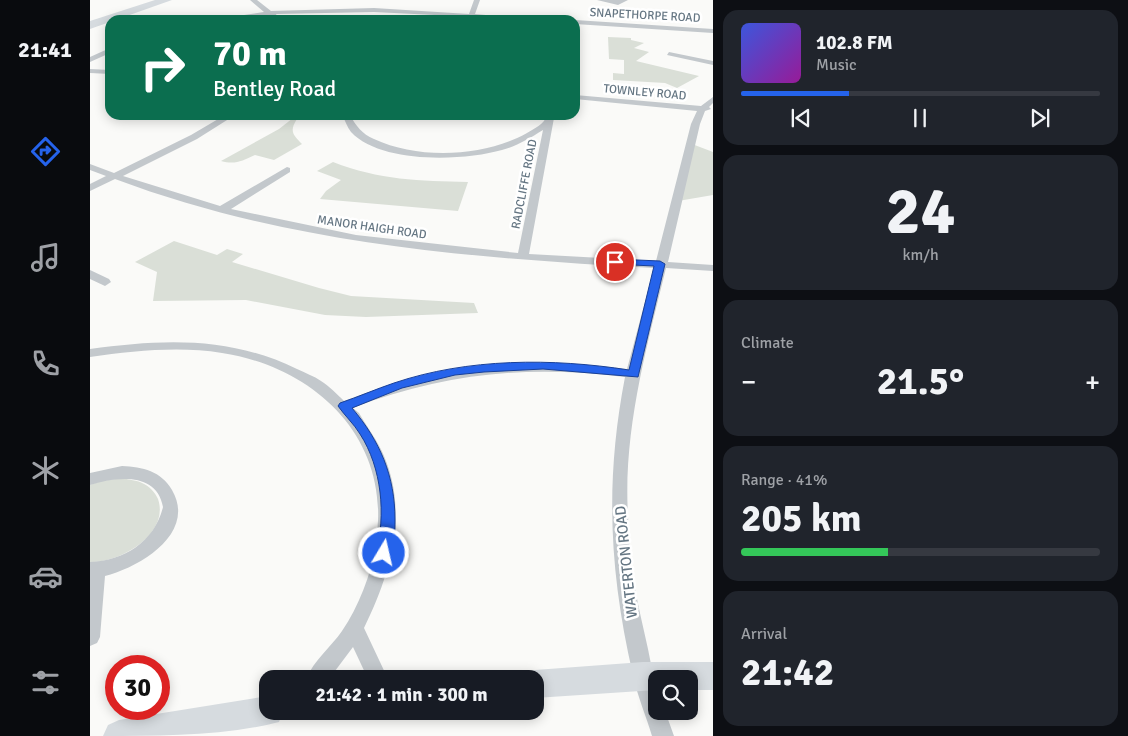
<!DOCTYPE html>
<html lang="en">
<head>
<meta charset="utf-8">
<style>
  body { margin:0; font-family:Signika,sans-serif; background:#20242c; color:#f1f3f6; height:100vh; display:flex; flex-direction:column; font-size:19px; white-space:nowrap }
  * { box-sizing:border-box; margin:0 }
  p { font-size:16px; color:#9ea1a6 }
  .icon { flex:none; width:28px; height:28px; fill:none; stroke:currentColor; stroke-width:2; stroke-linecap:round; stroke-linejoin:round }
  .map { position:relative; flex:1; overflow:hidden }
  .panel { display:flex; flex-direction:column; gap:10px; padding:10px; background:#0d0f14; width:415px }
  .panel>* { flex:none }
  .guide { position:absolute; left:15px; top:15px; width:475px; height:105px; border-radius:15px; box-shadow:0 2px 12px #0003; background:#0b6e4f; color:#fff; overflow:hidden }
  .controls { position:absolute; left:558px; top:670px; display:grid; gap:10px }
  .controls a { display:grid; place-items:center; width:50px; height:50px; border-radius:10px; background:#171b24; box-shadow:0 2px 12px #0003; font-size:25px }
  .speed { position:absolute; left:15px; top:655px; display:flex; gap:10px; font-size:25px; font-weight:700; text-align:center }
  .speed>* { display:grid; place-content:center; width:65px; height:65px; border-radius:50%; background:#171b24; box-shadow:0 2px 12px #0003; line-height:1 }
  .speed .limit { border:8px solid #d22; background:#fff; color:#111 }
  .pin { position:absolute; display:grid; place-items:center; width:42px; height:42px; color:#fff; margin:-21px; border:2px solid #fff; border-radius:50%; box-shadow:0 1px 5px #0007 }
  .me { position:absolute; width:55px; margin:-28px; rotate:9deg; stroke-linejoin:round; filter:drop-shadow(0 0 4px #0008) }
  .turn { display:flex; align-items:center; gap:18px; height:105px; padding:0 25px; font-size:22px }
  .turn .icon { width:65px; height:65px; stroke-width:2.5 }
  .turn b { display:block; font-size:35px; line-height:42px }
  .big { font-size:38px; font-weight:800; line-height:1.1 }
  .panel .tile { flex:1; display:flex; flex-direction:column; justify-content:center; gap:8px; min-width:0; padding:0 18px; border-radius:15px; background:#20242c }
  .panel .dial { align-items:center; gap:0 }
  .dial b { font-size:65px; line-height:1 }
  .song { display:flex; align-items:center; gap:15px }
  .cover { width:60px; height:60px; border-radius:8px; background:linear-gradient(135deg,hsl(230 70% 55%),hsl(300 70% 35%)) }
  .played { height:5px; border-radius:2px; background:linear-gradient(90deg,#2563eb 30%,#363941 30%) }
  .keys { display:flex; justify-content:space-around; direction:ltr }
  .heat { display:flex; justify-content:space-between; align-items:center; font-size:28px; direction:ltr }
  .charge { height:8px; border-radius:4px; background:linear-gradient(90deg,#34c759 41%,#363941 0) }
  .trip { position:absolute; left:169px; top:670px; width:285px; height:50px; border-radius:15px; background:#171b24; box-shadow:0 2px 12px #0003; font-weight:800; line-height:50px; text-align:center }
  main { display:flex; flex:1; min-height:0 }
  .menu { display:flex; flex-direction:column; width:90px; justify-content:space-around; align-items:center; background:#090b0e; color:#9ea1a6 }
  .menu .icon { width:35px; height:35px }
  .menu .active { color:#2563eb }
  .menu b { font-size:22px; color:#f1f3f6 }
  .map>svg:first-child { display:block }
</style>
</head>
<body>
<main>
<nav class="menu">
<b>21:41</b>
<svg class="icon active" aria-label="directions" viewBox="0 0 24 24"><path d="M12 3l9 9-9 9-9-9zM9 14v-3h6M13 9l2 2-2 2"/></svg>
<svg class="icon" aria-label="music" viewBox="0 0 24 24"><path d="M9 18V5l10-2v13"/><circle cx="6" cy="18" r="3"/><circle cx="16" cy="16" r="3"/></svg>
<svg class="icon" aria-label="phone" viewBox="0 0 24 24"><path d="M5 4h4l2 5-3 2q2 4 5 5l2-3 5 2v4C11 20 4 13 5 4z"/></svg>
<svg class="icon" aria-label="climate" viewBox="0 0 24 24"><path d="M12 3v18M4 7l16 10M4 17L20 7"/></svg>
<svg class="icon" aria-label="car" viewBox="0 0 24 24"><path d="M5 17H2v-5l4-1 3-4h7l3 4 3 1v5h-3M9 17h6M6 11h13"/><circle cx="7" cy="17" r="2"/><circle cx="17" cy="17" r="2"/></svg>
<svg class="icon" aria-label="filters" viewBox="0 0 24 24"><path d="M4 7h16M4 17h16"/><circle cx="9" cy="7" r="2"/><circle cx="15" cy="17" r="2"/></svg>
</nav>
<div class="map">
<svg width="623" height="736" viewBox="0 0 623 736">
  <rect width="100%" height="100%" fill="#fafaf8"/>
  <!-- green -->
  <g fill="#dadfd7">
    <path d="M518,37L541,38V40L554,43L544,48L559,52L546,61L609,76L587,88L575,83L523,80V73L534,74V60L519,59Z"/>
    <path d="M203,118L207,119C199,131 203,135 212,144L184,160L165,155C152,161 145,165 131,161L189,129Z"/>
    <path d="M602,144L623,152V195L588,201Z"/>
    <path d="M243,162C289,180 330,181 378,182L368,211L230,199L236,191L251,180L227,171Z"/>
    <path d="M84,241L127,255L137,249L153,254L142,262L229,288L261,296L384,303L388,313L276,317L235,315L156,300L63,301L67,272L45,262Z"/>
    <path d="M33,478C39,480 47,480 52,483C59,486 65,492 68,499C80,534 30,563 0,562V485L11,481Z"/>
  </g>
  <g fill="none" stroke-linecap="round" stroke-linejoin="round">
    <!-- street -->
    <g fill="#c3c8cc" fill-rule="evenodd">
      <path d="M160,0H167L181,11L284,8L379,14L384,0H390L385,14L448,20L284,12L186,14L187,16L184,18L179,15L120,20L174,12Z"/>
      <path d="M507,0H538L528,5Z"/>
      <path d="M485,20L623,29V33L485,24Z"/>
      <path d="M20,48V53L0,62V57Z"/>
      <path d="M579,52L623,61V65L577,55Z"/>
      <path d="M0,69L20,70V74L0,73Z"/>
      <path d="M485,95L611,106L623,97V103L619,107L621,109L615,111L610,124L578,262L623,265V271L576,268C556,350 533,431 538,516C539,539 540,565 545,588C552,629 566,670 566,711H575L584,736H562C556,716 547,695 543,675C519,571 515,481 535,377C438,365 354,373 263,408L269,413C277,427 288,441 294,456C319,514 300,575 274,628L298,679H278L263,647L239,679H216C224,660 241,647 252,631C269,606 280,576 286,547C288,539 287,529 288,521C292,429 218,366 132,353C88,346 44,351 0,357V349C73,339 139,336 207,369C215,373 224,376 231,381C239,386 247,394 254,401C349,365 437,356 537,369L564,268C380,258 198,244 25,179L0,191V184L16,176L0,170V164L24,173L101,135L135,115H145L107,139L33,176L130,206L197,167L200,168V172L141,209L266,235L428,253L453,130C440,138 427,146 412,150C373,161 291,164 261,132C257,127 255,120 252,115H260C266,126 272,134 284,139C329,160 394,157 437,133C445,128 453,125 457,116H460L464,118L439,254L566,261L601,124L607,111L485,99Z"/>
      <path d="M0,270L19,279L21,282L15,286L0,279Z"/>
      <path d="M32,466C53,467 71,471 82,490C107,533 50,567 15,576L10,637L7,643L0,646V562C34,561 65,541 73,507C67,471 25,477 0,485V473Z"/>
    </g>
    <!-- secondary -->
    <g fill="#d6dbdf" fill-rule="evenodd">
      <path d="M553,662H623V690H599V679H566V690L445,698V679H432L434,674L445,670Z"/>
      <path d="M178,696V711H193L189,722C135,736 70,736 13,736L18,725L29,720Z"/>
    </g>
    <!-- highway -->
    <path fill="#d6dbdf" fill-rule="evenodd" d="M65,0H82L0,29V21Z"/>
  </g>
  <!-- route -->
  <path fill="#2563eb" stroke="#184099" d="M525,259L570,261L575,264L548,377L453,369L394,372L365,375L312,388L262,408C290,441 305,476 305,520C305,533 305,546 299,557H288L286,553C296,515 292,468 270,434C264,424 255,416 248,406L250,403C268,397 286,389 304,383C378,358 462,358 539,370L564,266L522,264V260Z"/>
  <g text-anchor="middle" stroke-width="5" stroke-linejoin="round" paint-order="stroke">
    <!-- far-street labels -->
    <g font-size="12" fill="#657683" stroke="#fff">
      <text transform="translate(555 15) rotate(3)" y="4">SNAPETHORPE ROAD</text>
      <text transform="translate(555 92) rotate(5)" y="4">TOWNLEY ROAD</text>
      <text transform="translate(434 184) rotate(-79)" y="4">RADCLIFFE ROAD</text>
      <text transform="translate(282 227) rotate(8)" y="4">MANOR HAIGH ROAD</text>
    </g>
    <!-- street labels -->
    <g font-size="15" fill="#657683" stroke="#fff">
      <text transform="translate(536 562) rotate(-96)" y="5">WATERTON ROAD</text>
    </g>
  </g>
</svg>
<div class="controls">
<a><svg class="icon" aria-label="search" viewBox="0 0 24 24"><circle cx="10" cy="10" r="6"/><path d="M15 15l6 6"/></svg></a>
</div>
<div class="speed"><div class="limit">30</div></div>
<div class="pin" style="left:525px;top:262px;background:#d93025"><svg class="icon" aria-label="arrive" viewBox="0 0 24 24"><path d="M6 21V4h12l-3 4 3 4H6"/></svg></div>
<svg class="me" style="left:294px;top:553px" viewBox="-20 -20 40 40"><circle r="17" fill="#2563eb" stroke="#fff" stroke-width="3"/><path d="M0-11L8 9 0 5-8 9z" fill="#fff"/></svg>
<div class="trip">21:42 · 1 min · 300 m</div>
<div class="guide">
<div class="turn"><svg class="icon" aria-label="right" viewBox="0 0 24 24"><path d="M7 20v-9h11M14 6l5 5-5 5"/></svg><div><b>70 m</b>Bentley Road</div></div>
</div>
</div>
<section class="panel">
<div class="tile">
<div class="song"><i class="cover"></i><div><b>102.8 FM</b><p>Music</p></div></div>
<div class="played"></div>
<div class="keys"><svg class="icon" aria-label="previous" viewBox="0 0 24 24"><path d="M18 5L8 12l10 7zM5 5v14"/></svg><svg class="icon" aria-label="pause" viewBox="0 0 24 24"><path d="M8 5v14M16 5v14"/></svg><svg class="icon" aria-label="next" viewBox="0 0 24 24"><path d="M6 5l10 7-10 7zM19 5v14"/></svg></div>
</div>
<div class="tile dial"><b>24</b><p>km/h</p></div>
<div class="tile"><p>Climate</p>
<div class="heat"><a>−</a><b class="big">21.5°</b><a>+</a></div>
</div>
<div class="tile"><p>Range · 41%</p><b class="big">205 km</b><div class="charge"></div></div>
<div class="tile"><p>Arrival</p><b class="big">21:42</b></div>
</section>
</main>
</body>
</html>
